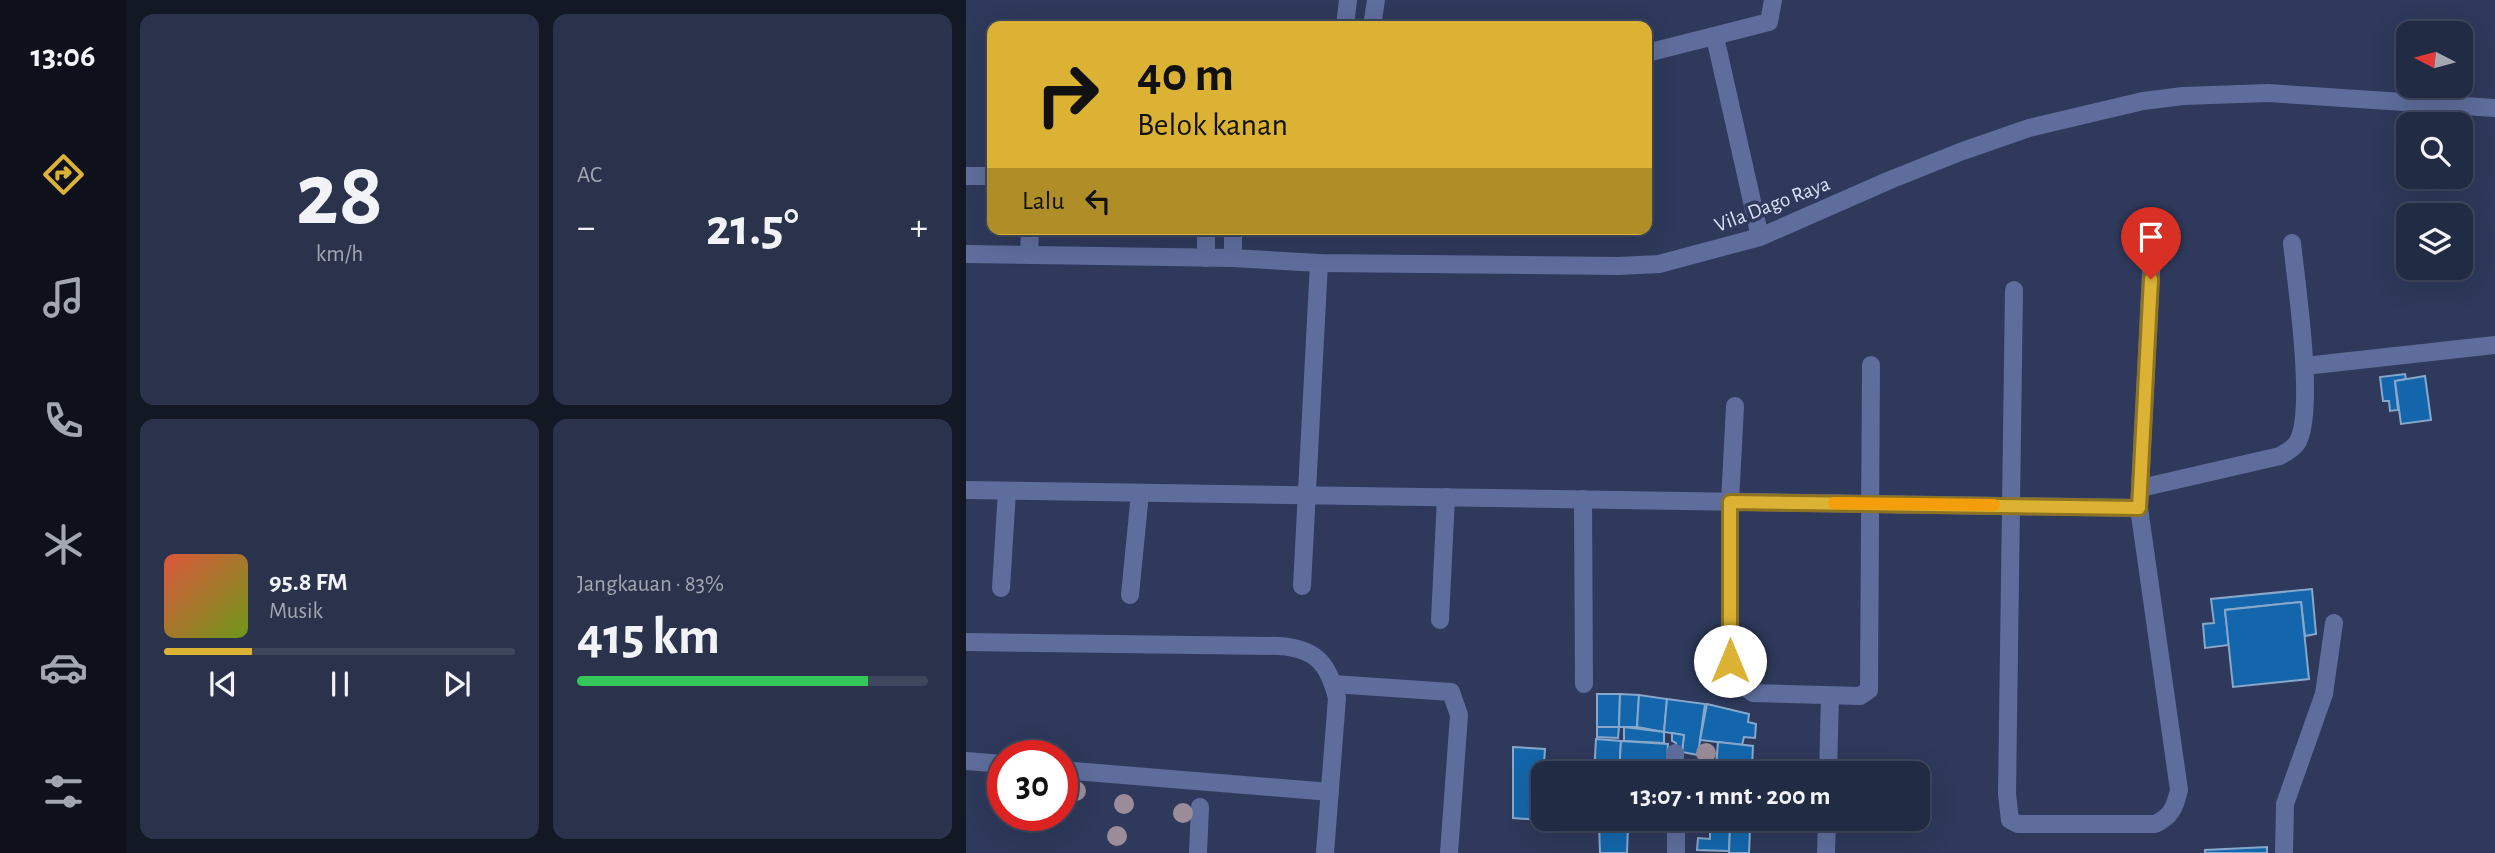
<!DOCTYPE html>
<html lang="id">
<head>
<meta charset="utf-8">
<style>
  body { margin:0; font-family:"Alegreya Sans",sans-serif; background:#2a334b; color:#f1f3f6; height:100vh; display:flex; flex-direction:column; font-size:26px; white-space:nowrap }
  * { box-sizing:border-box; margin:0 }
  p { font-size:23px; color:#a2a7b2 }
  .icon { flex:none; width:38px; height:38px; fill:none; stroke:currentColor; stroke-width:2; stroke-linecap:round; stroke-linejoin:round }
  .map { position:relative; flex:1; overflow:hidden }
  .sheet { display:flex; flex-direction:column; gap:14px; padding:14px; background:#131825; width:840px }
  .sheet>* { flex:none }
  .guide { position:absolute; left:21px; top:21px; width:665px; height:214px; border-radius:14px; box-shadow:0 7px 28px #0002,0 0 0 2px #3f475d; background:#dbb233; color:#111; overflow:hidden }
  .needle { width:46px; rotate:276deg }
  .buttons { position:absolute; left:1430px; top:21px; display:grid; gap:14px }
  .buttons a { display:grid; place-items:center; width:77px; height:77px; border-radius:14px; background:#222b44; box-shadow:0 7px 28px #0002,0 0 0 2px #3f475d; font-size:35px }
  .speed { position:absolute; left:21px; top:740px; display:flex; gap:14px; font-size:35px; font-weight:700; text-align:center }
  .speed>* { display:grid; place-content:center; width:91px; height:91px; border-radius:50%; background:#222b44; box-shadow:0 7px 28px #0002,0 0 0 2px #3f475d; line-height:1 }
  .speed .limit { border:10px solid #d22; background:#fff; color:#111 }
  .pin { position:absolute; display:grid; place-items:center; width:60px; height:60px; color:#fff; margin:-72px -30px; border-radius:50% 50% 50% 0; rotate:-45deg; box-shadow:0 0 7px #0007 }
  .pin .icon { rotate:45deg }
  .me { position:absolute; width:77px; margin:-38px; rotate:0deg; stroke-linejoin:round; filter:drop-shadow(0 0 5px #0008) }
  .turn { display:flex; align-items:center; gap:24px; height:147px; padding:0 35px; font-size:32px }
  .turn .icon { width:91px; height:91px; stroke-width:2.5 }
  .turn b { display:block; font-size:49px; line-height:60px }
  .then { display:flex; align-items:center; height:66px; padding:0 35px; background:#0003; gap:14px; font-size:26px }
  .big { font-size:52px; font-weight:700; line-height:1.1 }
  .sheet .tile { flex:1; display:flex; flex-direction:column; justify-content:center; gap:10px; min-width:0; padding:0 24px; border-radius:14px; background:#2a334b }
  .sheet .dial { align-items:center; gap:0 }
  .dial b { font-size:91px; line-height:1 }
  .song { display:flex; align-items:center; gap:21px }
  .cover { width:84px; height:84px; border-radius:10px; background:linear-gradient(135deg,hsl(10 70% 55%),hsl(80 70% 35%)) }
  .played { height:7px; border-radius:4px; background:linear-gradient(90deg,#dbb233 25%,#3f475d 25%) }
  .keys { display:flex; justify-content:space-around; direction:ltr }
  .heat { display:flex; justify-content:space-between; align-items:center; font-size:38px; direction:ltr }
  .charge { height:10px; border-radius:5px; background:linear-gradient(90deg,#34c759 83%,#3f475d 0) }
  .sheet .tiles { flex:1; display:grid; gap:14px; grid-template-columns:repeat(2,1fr) }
  .trip { position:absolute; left:565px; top:761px; width:399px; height:70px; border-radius:14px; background:#222b44; box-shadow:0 7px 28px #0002,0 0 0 2px #3f475d; font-weight:700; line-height:70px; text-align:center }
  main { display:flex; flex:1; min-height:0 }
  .tabs { display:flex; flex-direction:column; width:126px; justify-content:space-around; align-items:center; background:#0e111b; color:#a2a7b2 }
  .tabs .icon { width:49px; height:49px }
  .tabs .on { color:#dbb233 }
  .tabs b { font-size:32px; color:#f1f3f6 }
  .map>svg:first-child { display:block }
</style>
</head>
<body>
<main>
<nav class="tabs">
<b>13:06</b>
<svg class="icon on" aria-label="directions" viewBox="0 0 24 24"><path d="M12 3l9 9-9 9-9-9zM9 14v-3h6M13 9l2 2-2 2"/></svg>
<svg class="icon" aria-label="music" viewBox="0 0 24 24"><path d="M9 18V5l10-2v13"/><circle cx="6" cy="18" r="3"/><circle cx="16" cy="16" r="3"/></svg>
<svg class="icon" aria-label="phone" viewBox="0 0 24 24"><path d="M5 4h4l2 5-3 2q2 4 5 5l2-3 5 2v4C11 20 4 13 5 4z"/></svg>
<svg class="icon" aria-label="climate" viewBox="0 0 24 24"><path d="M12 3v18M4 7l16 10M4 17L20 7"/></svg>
<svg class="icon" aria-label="car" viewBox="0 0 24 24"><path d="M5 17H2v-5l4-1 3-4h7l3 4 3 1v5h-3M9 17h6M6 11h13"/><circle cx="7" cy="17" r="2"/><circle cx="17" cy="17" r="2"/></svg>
<svg class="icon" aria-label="filters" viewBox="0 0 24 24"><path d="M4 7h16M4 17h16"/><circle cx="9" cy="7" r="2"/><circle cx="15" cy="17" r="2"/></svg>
</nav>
<section class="sheet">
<div class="tiles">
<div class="tile dial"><b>28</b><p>km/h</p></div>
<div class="tile"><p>AC</p>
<div class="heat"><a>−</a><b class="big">21.5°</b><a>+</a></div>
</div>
<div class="tile">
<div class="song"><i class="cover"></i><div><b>95.8 FM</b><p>Musik</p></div></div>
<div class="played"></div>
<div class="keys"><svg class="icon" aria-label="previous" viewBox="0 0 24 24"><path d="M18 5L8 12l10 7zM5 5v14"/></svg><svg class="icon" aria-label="pause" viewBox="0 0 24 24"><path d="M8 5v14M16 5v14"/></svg><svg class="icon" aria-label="next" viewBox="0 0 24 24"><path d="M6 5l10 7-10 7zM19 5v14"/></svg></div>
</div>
<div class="tile"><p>Jangkauan · 83%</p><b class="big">415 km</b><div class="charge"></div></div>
</div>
</section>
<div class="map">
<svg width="1529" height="853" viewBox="0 0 1529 853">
  <rect width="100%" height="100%" fill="#2e395b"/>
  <!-- building -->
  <g fill="#1366ab" stroke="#87a8cb" stroke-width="2">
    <path d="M1439,374L1440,379L1429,381L1432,410L1424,411L1423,401H1417L1414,377Z"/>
    <path d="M1459,376L1465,420L1435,424L1429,381Z"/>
    <path d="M1346,589L1350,634L1339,636L1335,602L1259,610L1263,645L1239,648L1237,624L1248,623L1245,599Z"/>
    <path d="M1335,602L1343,679L1267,687L1259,610Z"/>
    <path d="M631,694H654L653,727H631Z"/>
    <path d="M654,694L673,695L671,727H653Z"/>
    <path d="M673,695L701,699L698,732L671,727Z"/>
    <path d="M701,699L739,704L732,755L716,752L718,735L698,732Z"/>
    <path d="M741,704L783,714L782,722L790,724L789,738L778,737L776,745L734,740Z"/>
    <path d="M631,727H653L652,738L631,737Z"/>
    <path d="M658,727L698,732V743L658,741Z"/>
    <path d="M706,733L718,735L716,752L709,750L710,743L706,741Z"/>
    <path d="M630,739L655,741L653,774H628Z"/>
    <path d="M655,741L702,744L700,774H653Z"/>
    <path d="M752,742L787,746L786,767H750Z"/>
    <path d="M547,747L579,749L574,820L547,818Z"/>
    <rect x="752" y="767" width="34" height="7"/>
    <path d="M577,780L578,819H606V822L574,820Z"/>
    <path d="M629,819H657L656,825L629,822Z"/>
    <rect x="716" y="819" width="68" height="9"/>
    <path d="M633,823L662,826L661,853H634Z"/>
    <path d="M744,828H764L763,851L731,850L732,838L744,839Z"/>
    <path d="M764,828H784L783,853H763Z"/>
    <path d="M1301,847V853H1239V850Z"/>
  </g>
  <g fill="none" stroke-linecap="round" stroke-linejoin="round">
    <!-- minor -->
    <g stroke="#5e6d9b" stroke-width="18">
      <path d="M379,26L382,0"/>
      <path d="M406,26L410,0"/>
      <path d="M749,37L794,237"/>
      <path d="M681,53L803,22L807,0"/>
      <path d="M0,176H26"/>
      <path d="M0,254L267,258L353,263L652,266L693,264L794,237L924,180L994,152L1063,128L1177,101L1217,96L1302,93L1529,108"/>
      <path d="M63,255L64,229"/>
      <path d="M240,258V229"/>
      <path d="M267,258V229"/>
      <path d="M1048,290L1041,794L1044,820L1052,824H1189C1205,817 1209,807 1213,790L1173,508L1186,253"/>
      <path d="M1339,366L1529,345"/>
      <path d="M769,406L764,502V661L770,681L787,693L894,696L903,690L905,365"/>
      <path d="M1175,488L1314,456C1319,453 1328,448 1331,443C1350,413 1330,282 1326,243"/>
      <path d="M0,490L1173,508"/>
      <path d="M617,499L618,684"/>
      <path d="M336,586L353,263"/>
      <path d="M35,588L41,491"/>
      <path d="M164,595L174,493"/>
      <path d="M474,620L480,497"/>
      <path d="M0,642L314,646C350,649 362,663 371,698L359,853"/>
      <path d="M367,684L485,692L493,715L483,853"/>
      <path d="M709,753V774"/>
      <path d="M0,761L37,764"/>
      <path d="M96,770L364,792"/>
      <path d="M862,774L864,696"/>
      <path d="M710,819V853"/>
      <path d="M232,853L234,807"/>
      <path d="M860,853L861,819"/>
      <path d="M1318,853L1319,804L1358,694L1368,623"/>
    </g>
  </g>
  <!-- trees -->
  <g fill="#9a8d99">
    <circle cx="740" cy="753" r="10"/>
    <circle cx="110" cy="791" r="10"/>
    <circle cx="158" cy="804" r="10"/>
    <circle cx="217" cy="813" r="10"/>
    <circle cx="151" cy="836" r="10"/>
  </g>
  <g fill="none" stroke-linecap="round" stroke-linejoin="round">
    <defs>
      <path id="route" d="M764,661V502L1173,508L1185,279"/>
    </defs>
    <!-- route casing -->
    <use href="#route" stroke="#8e7421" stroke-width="18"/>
    <!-- route -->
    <use href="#route" stroke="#dbb233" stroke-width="12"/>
    <!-- slow -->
    <path stroke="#f59e0b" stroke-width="12" d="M868,503L1028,505"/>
  </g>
  <g text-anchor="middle" stroke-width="7" stroke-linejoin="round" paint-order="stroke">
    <!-- street labels -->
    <g font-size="21" fill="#dae2f8" stroke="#2e395b">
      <text transform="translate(806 204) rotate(-21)" y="7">Vila Dago Raya</text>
    </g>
  </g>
</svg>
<div class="buttons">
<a><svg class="needle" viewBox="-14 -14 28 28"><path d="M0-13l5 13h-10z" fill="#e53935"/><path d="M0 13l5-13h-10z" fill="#a2a7b2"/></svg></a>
<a><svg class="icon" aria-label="search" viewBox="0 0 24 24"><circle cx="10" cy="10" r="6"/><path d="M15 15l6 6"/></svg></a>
<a><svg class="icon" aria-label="layers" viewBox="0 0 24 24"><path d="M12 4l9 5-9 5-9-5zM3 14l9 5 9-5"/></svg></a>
</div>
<div class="speed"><div class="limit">30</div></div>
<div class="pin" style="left:1185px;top:279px;background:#d93025"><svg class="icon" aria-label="arrive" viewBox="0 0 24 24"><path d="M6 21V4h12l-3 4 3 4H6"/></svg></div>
<svg class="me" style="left:764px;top:661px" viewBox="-20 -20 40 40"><circle r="19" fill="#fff"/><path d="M0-13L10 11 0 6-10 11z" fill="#dbb233"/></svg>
<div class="trip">13:07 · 1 mnt · 200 m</div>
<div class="guide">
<div class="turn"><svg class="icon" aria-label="right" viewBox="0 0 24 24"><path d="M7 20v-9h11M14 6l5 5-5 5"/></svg><div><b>40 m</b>Belok kanan</div></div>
<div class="then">Lalu<svg class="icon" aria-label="left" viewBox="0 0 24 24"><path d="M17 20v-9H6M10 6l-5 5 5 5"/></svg></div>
</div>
</div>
</main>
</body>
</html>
